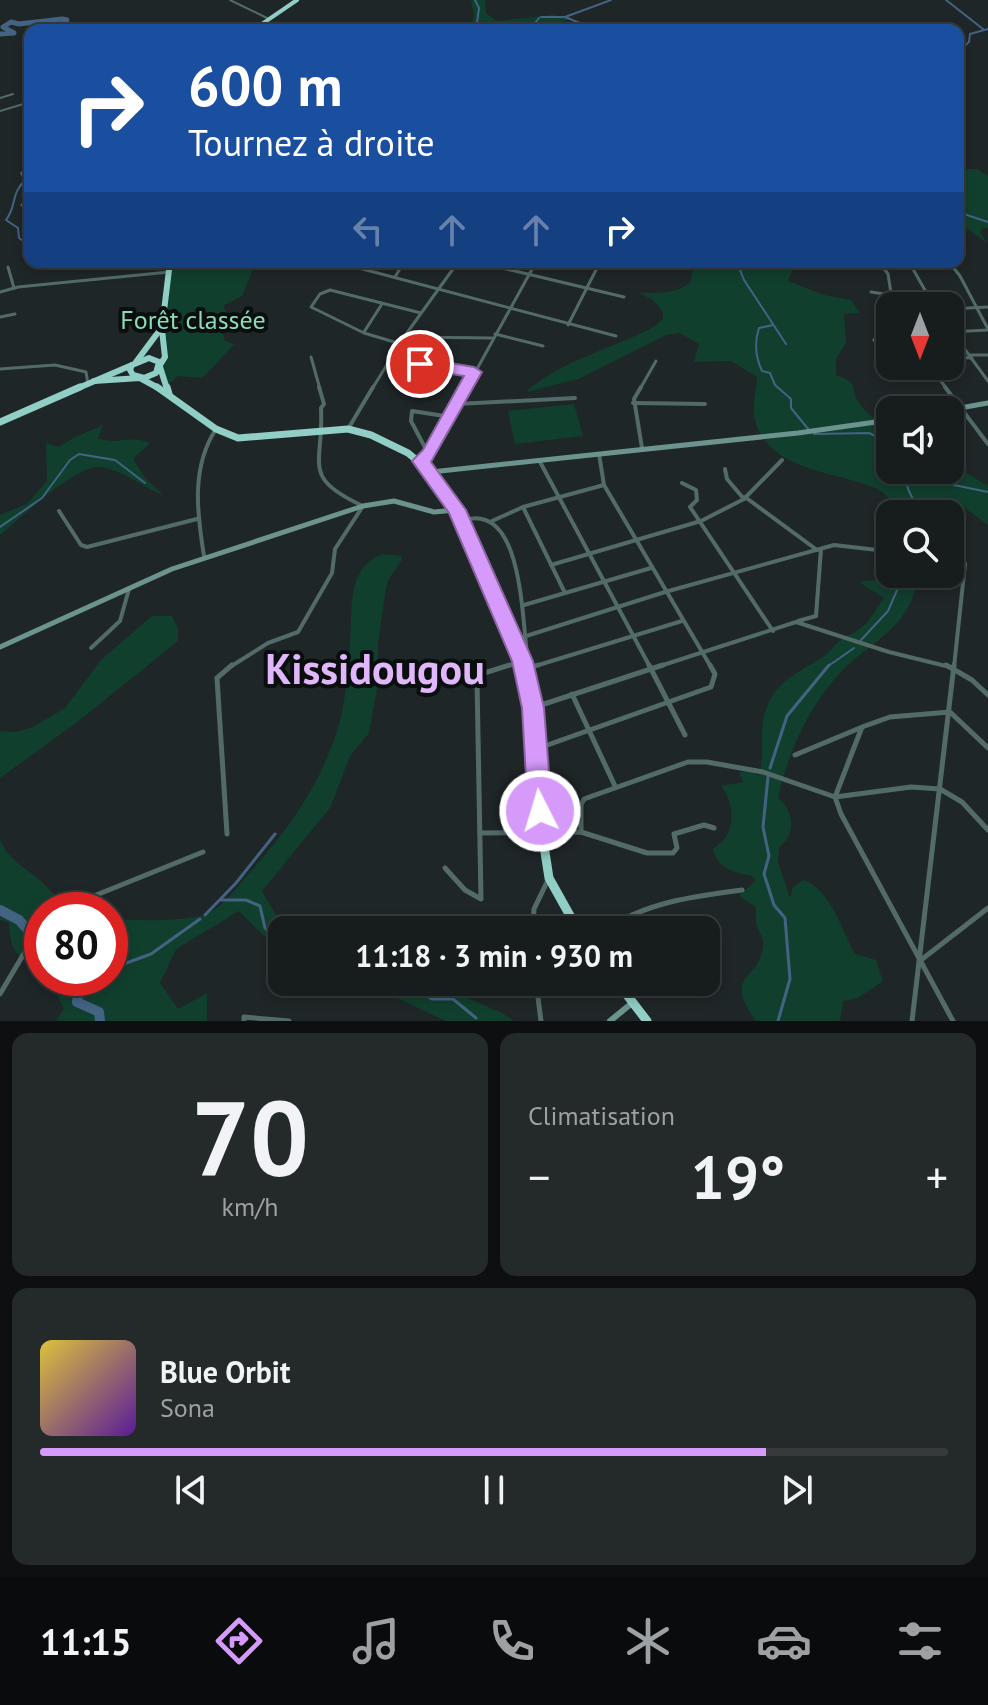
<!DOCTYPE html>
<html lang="fr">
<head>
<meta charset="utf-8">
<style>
  body { margin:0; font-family:"PT Sans",sans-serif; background:#24292a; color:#f1f3f6; height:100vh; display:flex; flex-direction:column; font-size:30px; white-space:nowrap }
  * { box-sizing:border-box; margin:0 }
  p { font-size:26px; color:#9ea1a4 }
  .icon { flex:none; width:44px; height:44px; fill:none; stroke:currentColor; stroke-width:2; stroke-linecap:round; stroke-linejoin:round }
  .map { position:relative; height:1021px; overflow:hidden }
  .details { display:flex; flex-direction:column; gap:12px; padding:12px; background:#0d0f10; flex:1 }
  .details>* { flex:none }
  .guide { position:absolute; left:24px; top:24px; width:940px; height:244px; border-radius:16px; box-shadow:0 4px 12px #0003,0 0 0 2px #363a3b; background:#1a4fa0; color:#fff; overflow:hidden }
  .needle { width:52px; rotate:180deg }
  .controls { position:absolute; left:876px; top:292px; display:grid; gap:16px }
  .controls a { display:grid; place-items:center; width:88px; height:88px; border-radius:16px; background:#171c1d; box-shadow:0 4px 12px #0003,0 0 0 2px #363a3b; font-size:40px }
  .speed { position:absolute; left:24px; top:892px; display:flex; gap:16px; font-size:40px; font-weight:700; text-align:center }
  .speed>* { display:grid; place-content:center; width:104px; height:104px; border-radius:50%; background:#171c1d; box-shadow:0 4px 12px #0003,0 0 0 2px #363a3b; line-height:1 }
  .speed .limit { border:12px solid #d22; background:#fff; color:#111 }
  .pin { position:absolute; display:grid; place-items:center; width:68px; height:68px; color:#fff; margin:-34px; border:4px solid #fff; border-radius:50%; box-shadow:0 2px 8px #0007 }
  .me { position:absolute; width:88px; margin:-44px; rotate:355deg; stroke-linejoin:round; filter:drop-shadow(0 0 6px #0008) }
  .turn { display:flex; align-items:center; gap:28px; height:168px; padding:0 32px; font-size:36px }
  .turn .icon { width:104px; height:104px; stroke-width:2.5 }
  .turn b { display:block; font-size:56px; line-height:68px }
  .lanes { display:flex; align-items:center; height:76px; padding:0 32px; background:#0003; justify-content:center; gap:40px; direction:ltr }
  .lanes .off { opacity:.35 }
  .big { font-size:60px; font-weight:800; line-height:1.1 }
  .details .tile { flex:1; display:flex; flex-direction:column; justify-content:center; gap:12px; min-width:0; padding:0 28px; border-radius:16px; background:#24292a }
  .details .dial { align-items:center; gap:0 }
  .dial b { font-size:104px; line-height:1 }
  .song { display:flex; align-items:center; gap:24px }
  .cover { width:96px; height:96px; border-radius:12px; background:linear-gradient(135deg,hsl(50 70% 55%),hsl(270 70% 35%)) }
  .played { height:8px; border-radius:4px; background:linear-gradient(90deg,#d69bfa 80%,#363a3b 80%) }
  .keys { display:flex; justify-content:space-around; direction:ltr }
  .heat { display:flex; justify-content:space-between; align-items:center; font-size:44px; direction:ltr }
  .details .tiles { flex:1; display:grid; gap:12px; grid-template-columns:1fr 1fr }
  .tile:last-child { grid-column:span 2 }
  .trip { position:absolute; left:268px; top:916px; width:452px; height:80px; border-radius:16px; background:#171c1d; box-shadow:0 4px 12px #0003,0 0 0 2px #363a3b; font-weight:800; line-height:80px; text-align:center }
  .tabs { display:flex; height:128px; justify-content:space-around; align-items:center; background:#090b0c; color:#9ea1a4 }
  .tabs .icon { width:56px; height:56px }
  .tabs .selected { color:#d69bfa }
  .tabs b { font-size:36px; color:#f1f3f6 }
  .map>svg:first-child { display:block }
</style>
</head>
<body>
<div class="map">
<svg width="988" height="1021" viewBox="0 0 988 1021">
  <rect width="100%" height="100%" fill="#1f2627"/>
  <!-- green -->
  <g fill="#113f2e">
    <path d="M471,0H485L486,13L497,21L552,15L573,18L542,30H469L474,16Z"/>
    <path d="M968,169H977L988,176V228H983L980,232L987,243L958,222V175Z"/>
    <path d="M167,262H256L242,296L223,306L232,320L222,333L225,341L234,344L233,346L202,378L178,376L165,387L160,342Z"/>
    <path d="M695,262H796L788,281L824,295L851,300L860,313L844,314L846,343L836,359V375C861,384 848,385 859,403C866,414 879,422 890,429V470H950V463L988,486V525L953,499L935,500L931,514H901C895,505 885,492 875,488C836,471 768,471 755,420C751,405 757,392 757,377L731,361L694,362L699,344L680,333L666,335L578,379L526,392C561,360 613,349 655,326L663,319V312L653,300L639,293C657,293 675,294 690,283Z"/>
    <path d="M574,404L583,436L515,444L508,411Z"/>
    <path d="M103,425L98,438C117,446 128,434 150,443L133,459L145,478L163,495C143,487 122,470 101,467C75,464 22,517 0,535V515L27,504L47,481L46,443L59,447C74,436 87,433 103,425Z"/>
    <path d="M383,554L401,556L402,560L388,580L385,595L378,644V683L369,733L350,756L330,808L262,891L276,915L310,930H282V948L263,935L239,911L176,949L160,983L178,1009L207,993V1021H56L64,1009L49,978H110V919C140,920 171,922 201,916C221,911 237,887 250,872C287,832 319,786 336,734C346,705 347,674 350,644C353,612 345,567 383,554Z"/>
    <path d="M893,574H918C913,627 873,639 841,672C809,706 788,752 778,798C794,810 797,835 779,847L778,862L790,898L793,887L803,880C831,889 842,931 855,954L876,960L883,981L858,998L843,1001L840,1021H756C720,970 762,984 763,943C763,936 759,932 757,926C755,920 756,912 756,907L739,896L756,880L752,876C733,872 720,870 713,850C717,845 724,841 727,835C735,820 732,799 721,786L743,782L739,772H752L759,776C766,752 757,728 768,704C779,679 802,671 823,657C830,652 834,645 841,640C847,635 856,633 862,627C871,620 877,607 884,598L859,582L890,578Z"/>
    <path d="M152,616H172L178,629V641L76,723L0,778V731L17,732L33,727L65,708L101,660Z"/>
    <path d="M0,839C7,858 21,865 36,877C51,889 58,903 77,910H42V972C17,957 10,952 9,922L0,920Z"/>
    <path d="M352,982H431L502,1013L514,1021H446L395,997Z"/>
  </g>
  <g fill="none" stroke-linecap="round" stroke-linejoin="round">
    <!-- stream-far1 -->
    <g stroke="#436383" stroke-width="2">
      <path d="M475,0L479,8L476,30"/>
      <path d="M946,0L983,29"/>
      <path d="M541,17H565L611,0"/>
      <path d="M565,17L597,30"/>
      <path d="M479,26L535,23L539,18"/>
      <path d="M958,52L969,42L970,34L988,29"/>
      <path d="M30,167L21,173L25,180C10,195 17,206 6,220L18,228L19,238L30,246"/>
      <path d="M958,212L988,222"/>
      <path d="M743,262L740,270L744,280L786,344"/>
      <path d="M773,325L759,328C754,343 755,356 762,371L770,373L775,385L791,399V408L809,430"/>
      <path d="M814,434L869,433L890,443"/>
      <path d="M905,470L908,489L920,514"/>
      <path d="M943,470L954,485L988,492"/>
      <path d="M0,527L42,498L70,460L79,454L115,460L145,483"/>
      <path d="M861,640L888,611L904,574"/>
      <path d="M827,667L854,648"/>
    </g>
    <!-- stream -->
    <g stroke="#436383" stroke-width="3">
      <path d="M770,768L787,716L829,665"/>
      <path d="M768,777L763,827L769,856L764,874L774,905L785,918L790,979L778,1021"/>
      <path d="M221,900H246L260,906L265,928L282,943"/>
      <path d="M205,915L236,883L275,834"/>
      <path d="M110,969L151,954L200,919"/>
      <path d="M55,980L59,978"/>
      <path d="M403,982L432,999H453L476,1018"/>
    </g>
    <!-- river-far1 -->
    <g stroke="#436383" stroke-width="5">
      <path d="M99,30H107"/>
      <path d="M0,34L14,33L3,27L11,22L19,24L62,19L67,20L61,25L74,30L88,25L86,30"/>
    </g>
    <!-- river -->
    <g stroke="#436383" stroke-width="10">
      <path d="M0,910L19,920L36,939L32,958L42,964"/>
      <path d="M54,978L56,983L78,993L77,1002L99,1012L100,1021"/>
    </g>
    <!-- street-far3 -->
    <g stroke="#536b68" stroke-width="2">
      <path d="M230,0L269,19"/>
      <path d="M0,98L13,94"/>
      <path d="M0,111L30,102"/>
    </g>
    <!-- street-far2 -->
    <g stroke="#536b68" stroke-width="3">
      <path d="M22,205L30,204"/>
      <path d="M336,262L616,336"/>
      <path d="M477,262L624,297"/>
      <path d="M888,262L880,263L888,274L893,306"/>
      <path d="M909,262L934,306"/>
      <path d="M949,262L960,276L988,329"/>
      <path d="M8,267L14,288"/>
      <path d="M395,277L404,262"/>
      <path d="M0,292L18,287L169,272"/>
      <path d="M871,292L891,295"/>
      <path d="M950,309L988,307"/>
      <path d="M0,317L15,314"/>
      <path d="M568,325L600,262"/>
      <path d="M950,329L988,381"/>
      <path d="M364,332L382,304"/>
      <path d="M950,332L988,330"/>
      <path d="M495,334L543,346"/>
      <path d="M404,337L492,338"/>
      <path d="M874,340L886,322"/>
      <path d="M874,340L890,338"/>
      <path d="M401,344L364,333L311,307L320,294L330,290L421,313"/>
      <path d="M970,355H988"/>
      <path d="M311,357L320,389"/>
      <path d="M878,357H890"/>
      <path d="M950,357L972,358"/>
      <path d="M392,360L474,372"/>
      <path d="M929,366L947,389"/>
      <path d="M0,369L55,365L86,372L88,384"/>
      <path d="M372,389L404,337L458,262"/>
      <path d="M466,389L536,262"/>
      <path d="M640,389L656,361"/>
    </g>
    <!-- street-far1 -->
    <g stroke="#536b68" stroke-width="4">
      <path d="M641,387L634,399L642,448"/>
      <path d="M945,387L988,444"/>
      <path d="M633,403L705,404"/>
      <path d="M457,404L575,398"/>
      <path d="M348,429L373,387"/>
      <path d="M599,454L604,485L711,667"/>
      <path d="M429,455L411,421L412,411L451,417"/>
      <path d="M539,460L650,667"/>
      <path d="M421,461L429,455L467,387"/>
      <path d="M725,469L727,479L744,499"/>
      <path d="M682,483L696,490L697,500L690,507L773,631"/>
      <path d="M745,497L817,550"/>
      <path d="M523,507L565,593"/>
      <path d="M59,511L81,545L87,547L197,519"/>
      <path d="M461,521C527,497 521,633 529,667"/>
      <path d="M492,521L523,507L604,485"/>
      <path d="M204,556C197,513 191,467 216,429"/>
      <path d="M551,565L701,521L744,499L782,460"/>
      <path d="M524,605L651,568"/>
      <path d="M798,621L816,616L821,549"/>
      <path d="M523,637L665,592L834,545L886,551"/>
      <path d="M91,648L120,621L129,589"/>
      <path d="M230,667L268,643L298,632L332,573L335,549L363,506C300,477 324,465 321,408L324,404L319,387"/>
      <path d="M503,667L520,662"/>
      <path d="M532,667L682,621"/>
      <path d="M657,667L796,622L889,652L950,667"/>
      <path d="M954,667L965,564"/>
    </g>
    <!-- street -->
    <g stroke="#536b68" stroke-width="5">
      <path d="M649,665L685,735"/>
      <path d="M946,665L972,680L988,695"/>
      <path d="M526,668L528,665"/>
      <path d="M529,668L538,665"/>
      <path d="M572,694L615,786"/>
      <path d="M535,707L663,665"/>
      <path d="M539,748L711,687L715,674L710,665"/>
      <path d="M795,755L860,728"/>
      <path d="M581,832V805L584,799L688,762H707L763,772L835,797L911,787L940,789L962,802L988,830"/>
      <path d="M480,833L581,832L647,853H673L677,848L674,834L704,825L714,828"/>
      <path d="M227,834L217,678L232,665"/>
      <path d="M445,868L465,890L481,899L477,680L481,674L510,665"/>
      <path d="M59,910L203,852"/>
      <path d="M533,930L534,909L548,880"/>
      <path d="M606,930C645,902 696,896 742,890"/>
      <path d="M921,960L988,908"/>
      <path d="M536,982L541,1021"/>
      <path d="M0,994L42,923"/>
      <path d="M244,1021V1017L289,1021"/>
      <path d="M912,1021L954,665"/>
      <path d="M953,1021L841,814L835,797L862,727L890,717L950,712L988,748"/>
    </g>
    <!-- secondary-far1 -->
    <g stroke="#6c938e" stroke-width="5">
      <path d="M949,410L988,403"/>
      <path d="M431,472L798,433L890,420"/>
      <path d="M0,647L172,569L363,506L394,501L434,512L456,510"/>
    </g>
    <!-- secondary -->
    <path stroke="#6c938e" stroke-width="6" d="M610,1021L632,1003"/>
    <!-- highway-far3 -->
    <path stroke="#91cec6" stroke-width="4" d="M253,30L297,0"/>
    <!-- highway-far2 -->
    <g stroke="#91cec6" stroke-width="6">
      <path d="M149,358L159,362L156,373L144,378L133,375L130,370L132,365Z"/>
      <path d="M136,362L162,327L170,262"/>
      <path d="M160,365L165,357L162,330"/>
      <path d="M160,367L167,389"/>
      <path d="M94,381L140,378L160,389"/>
      <path d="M76,389L132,365"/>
    </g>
    <!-- highway-far1 -->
    <g stroke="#91cec6" stroke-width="7">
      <path d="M157,387L216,429L238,438L348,429L371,435L408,453L431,472L457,510L523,667"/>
      <path d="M167,387L169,394"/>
      <path d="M0,422L80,387"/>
    </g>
    <!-- highway -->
    <g stroke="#91cec6" stroke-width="9">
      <path d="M523,665L533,708L542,833L549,878L578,930"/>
      <path d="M617,982L647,1021"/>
    </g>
  </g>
  <!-- route -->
  <path fill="#d69bfa" stroke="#8b65a2" stroke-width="2" d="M420,358L474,367L482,372L431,462L466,510L533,661L544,708L552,811L548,819L540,822L532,819L528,811L522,708L512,661L449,513L412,461L423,450L464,376L414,368L412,364Z"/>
  <g text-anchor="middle" stroke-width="8" stroke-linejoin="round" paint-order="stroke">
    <!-- park labels -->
    <g font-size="26" fill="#8bdbb8" stroke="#0b0e0f">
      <text x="193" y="329">Forêt classée</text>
    </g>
    <!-- town labels -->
    <g font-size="42" font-weight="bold" fill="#e0b7f9" stroke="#0b0e0f">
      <text x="375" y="684">Kissidougou</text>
    </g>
  </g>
</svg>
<div class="controls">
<a><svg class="needle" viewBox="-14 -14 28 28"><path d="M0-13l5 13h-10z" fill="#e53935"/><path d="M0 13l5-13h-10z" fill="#9ea1a4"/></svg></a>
<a><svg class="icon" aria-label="sound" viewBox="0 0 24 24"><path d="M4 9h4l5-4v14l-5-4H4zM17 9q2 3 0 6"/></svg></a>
<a><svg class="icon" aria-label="search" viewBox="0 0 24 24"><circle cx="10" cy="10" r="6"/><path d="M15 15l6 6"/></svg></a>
</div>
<div class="speed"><div class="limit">80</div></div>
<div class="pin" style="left:420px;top:364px;background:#d93025"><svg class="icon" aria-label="arrive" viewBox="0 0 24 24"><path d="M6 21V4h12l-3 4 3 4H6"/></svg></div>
<svg class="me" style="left:540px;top:811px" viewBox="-20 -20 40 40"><circle r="17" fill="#d69bfa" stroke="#fff" stroke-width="3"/><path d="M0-11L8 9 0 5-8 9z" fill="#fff"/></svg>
<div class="trip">11:18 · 3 min · 930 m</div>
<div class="guide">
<div class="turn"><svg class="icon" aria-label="right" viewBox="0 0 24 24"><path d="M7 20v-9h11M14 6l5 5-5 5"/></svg><div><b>600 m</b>Tournez à droite</div></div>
<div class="lanes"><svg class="icon off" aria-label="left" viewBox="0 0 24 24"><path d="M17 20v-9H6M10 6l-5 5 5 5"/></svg><svg class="icon off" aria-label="ahead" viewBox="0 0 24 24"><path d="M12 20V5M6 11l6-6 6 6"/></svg><svg class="icon off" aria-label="ahead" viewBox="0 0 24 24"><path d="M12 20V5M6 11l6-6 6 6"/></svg><svg class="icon" aria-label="right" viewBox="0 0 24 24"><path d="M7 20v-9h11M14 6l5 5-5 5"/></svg></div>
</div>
</div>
<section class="details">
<div class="tiles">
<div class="tile dial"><b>70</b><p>km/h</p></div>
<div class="tile"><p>Climatisation</p>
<div class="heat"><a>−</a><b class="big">19°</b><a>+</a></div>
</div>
<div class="tile">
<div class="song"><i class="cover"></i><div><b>Blue Orbit</b><p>Sona</p></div></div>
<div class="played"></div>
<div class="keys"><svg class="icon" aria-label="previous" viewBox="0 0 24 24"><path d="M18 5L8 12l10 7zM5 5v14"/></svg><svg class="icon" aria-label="pause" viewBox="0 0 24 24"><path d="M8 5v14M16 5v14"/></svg><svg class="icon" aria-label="next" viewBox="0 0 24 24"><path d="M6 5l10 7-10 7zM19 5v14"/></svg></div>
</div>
</div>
</section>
<nav class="tabs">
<b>11:15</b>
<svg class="icon selected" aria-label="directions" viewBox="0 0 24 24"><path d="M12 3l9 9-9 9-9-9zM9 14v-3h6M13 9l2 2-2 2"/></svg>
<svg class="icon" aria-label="music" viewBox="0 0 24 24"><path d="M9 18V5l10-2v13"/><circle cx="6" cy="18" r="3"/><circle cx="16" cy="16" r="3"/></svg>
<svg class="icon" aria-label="phone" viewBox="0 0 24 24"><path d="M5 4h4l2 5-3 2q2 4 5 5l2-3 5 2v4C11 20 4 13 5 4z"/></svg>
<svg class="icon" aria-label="climate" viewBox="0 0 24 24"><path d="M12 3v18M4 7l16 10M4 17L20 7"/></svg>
<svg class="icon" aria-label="car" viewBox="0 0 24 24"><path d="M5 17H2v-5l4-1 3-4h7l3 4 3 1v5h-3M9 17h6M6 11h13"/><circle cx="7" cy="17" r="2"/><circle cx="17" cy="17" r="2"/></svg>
<svg class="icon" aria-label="filters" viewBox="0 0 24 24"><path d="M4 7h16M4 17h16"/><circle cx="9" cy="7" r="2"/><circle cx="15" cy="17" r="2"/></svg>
</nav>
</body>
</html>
